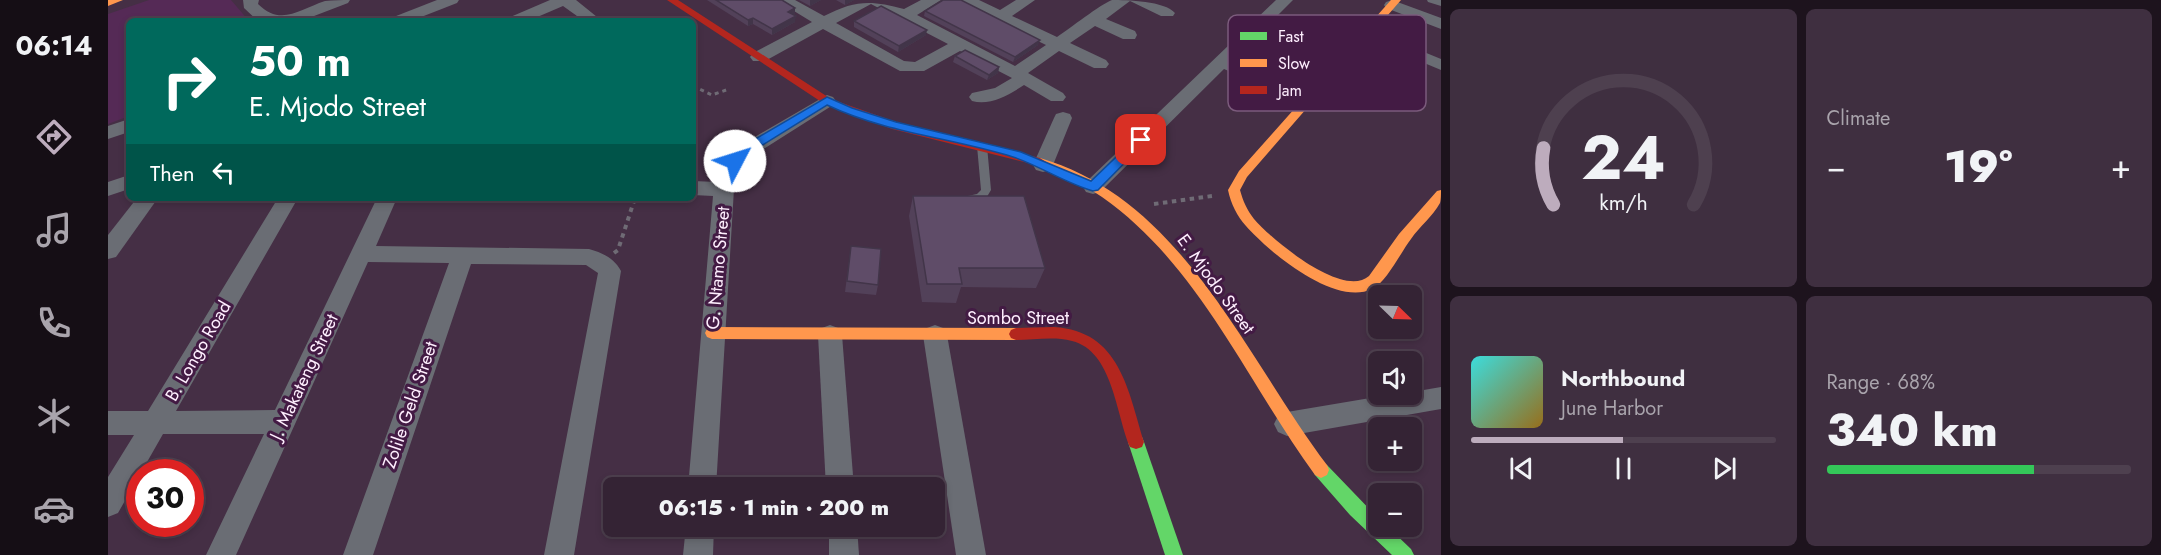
<!DOCTYPE html>
<html lang="en">
<head>
<meta charset="utf-8">
<style>
  body { margin:0; font-family:Jost,sans-serif; background:#3f2f40; color:#f1f3f6; height:100vh; display:flex; flex-direction:column; font-size:22px; white-space:nowrap }
  * { box-sizing:border-box; margin:0 }
  p { font-size:20px; color:#a9a4ac }
  .icon { flex:none; width:33px; height:33px; fill:none; stroke:currentColor; stroke-width:2; stroke-linecap:round; stroke-linejoin:round }
  .map { position:relative; flex:1; overflow:hidden }
  .panel { display:flex; flex-direction:column; gap:9px; padding:9px; background:#1d131d; width:720px }
  .panel>* { flex:none }
  .guide { position:absolute; left:18px; top:18px; width:570px; height:183px; border-radius:9px; box-shadow:0 3px 9px #0003,0 0 0 2px #4e404f; background:#00695c; color:#fff; overflow:hidden }
  .needle { width:39px; rotate:113deg }
  .tools { position:absolute; left:1260px; top:285px; display:grid; gap:12px }
  .tools a { display:grid; place-items:center; width:54px; height:54px; border-radius:9px; background:#342334; box-shadow:0 3px 9px #0003,0 0 0 2px #4e404f; font-size:30px }
  .speed { position:absolute; left:18px; top:459px; display:flex; gap:12px; font-size:30px; font-weight:700; text-align:center }
  .speed>* { display:grid; place-content:center; width:78px; height:78px; border-radius:50%; background:#342334; box-shadow:0 3px 9px #0003,0 0 0 2px #4e404f; line-height:1 }
  .speed .limit { border:9px solid #d22; background:#fff; color:#111 }
  .pin { position:absolute; display:grid; place-items:center; width:51px; height:51px; color:#fff; margin:-26px; border-radius:12px; box-shadow:0 3px 9px #0006 }
  .me { position:absolute; width:66px; margin:-33px; rotate:50deg; stroke-linejoin:round; filter:drop-shadow(0 0 4px #0008) }
  .turn { display:flex; align-items:center; gap:21px; height:126px; padding:0 24px; font-size:27px }
  .turn .icon { width:78px; height:78px; stroke-width:2.5 }
  .turn b { display:block; font-size:42px; line-height:51px }
  .then { display:flex; align-items:center; height:57px; padding:0 24px; background:#0003; gap:12px; font-size:22px }
  .big { font-size:45px; font-weight:800; line-height:1.1 }
  .panel .tile { flex:1; display:flex; flex-direction:column; justify-content:center; gap:9px; min-width:0; padding:0 21px; border-radius:9px; background:#3f2f40 }
  .panel .dial { align-items:center; gap:0 }
  .dial svg { height:156px; overflow:visible; fill:none; stroke:#4e404f; stroke-width:7; stroke-linecap:round; text-anchor:middle }
  .dial text { fill:#f1f3f6; stroke:none }
  .song { display:flex; align-items:center; gap:18px }
  .cover { width:72px; height:72px; border-radius:9px; background:linear-gradient(135deg,hsl(180 70% 55%),hsl(40 70% 35%)) }
  .played { height:6px; border-radius:3px; background:linear-gradient(90deg,#bdacbd 50%,#4e404f 50%) }
  .keys { display:flex; justify-content:space-around; direction:ltr }
  .heat { display:flex; justify-content:space-between; align-items:center; font-size:33px; direction:ltr }
  .charge { height:9px; border-radius:4px; background:linear-gradient(90deg,#34c759 68%,#4e404f 0) }
  .panel .tiles { flex:1; display:grid; gap:9px; grid-template-columns:repeat(2,1fr) }
  .trip { position:absolute; left:495px; top:477px; width:342px; height:60px; border-radius:9px; background:#342334; box-shadow:0 3px 9px #0003,0 0 0 2px #4e404f; font-weight:800; line-height:60px; text-align:center }
  main { display:flex; flex:1; min-height:0 }
  .tabs { display:flex; flex-direction:column; width:108px; justify-content:space-around; align-items:center; background:#150e15; color:#a9a4ac }
  .tabs .icon { width:42px; height:42px }
  .tabs .active { color:#bdacbd }
  .tabs b { font-size:27px; color:#f1f3f6 }
  .map>svg:first-child { display:block }
</style>
</head>
<body>
<main>
<nav class="tabs">
<b>06:14</b>
<svg class="icon active" aria-label="directions" viewBox="0 0 24 24"><path d="M12 3l9 9-9 9-9-9zM9 14v-3h6M13 9l2 2-2 2"/></svg>
<svg class="icon" aria-label="music" viewBox="0 0 24 24"><path d="M9 18V5l10-2v13"/><circle cx="6" cy="18" r="3"/><circle cx="16" cy="16" r="3"/></svg>
<svg class="icon" aria-label="phone" viewBox="0 0 24 24"><path d="M5 4h4l2 5-3 2q2 4 5 5l2-3 5 2v4C11 20 4 13 5 4z"/></svg>
<svg class="icon" aria-label="climate" viewBox="0 0 24 24"><path d="M12 3v18M4 7l16 10M4 17L20 7"/></svg>
<svg class="icon" aria-label="car" viewBox="0 0 24 24"><path d="M5 17H2v-5l4-1 3-4h7l3 4 3 1v5h-3M9 17h6M6 11h13"/><circle cx="7" cy="17" r="2"/><circle cx="17" cy="17" r="2"/></svg>
</nav>
<div class="map">
<svg width="1333" height="555" viewBox="0 0 1333 555">
  <rect width="100%" height="100%" fill="#452f45"/>
  <!-- built -->
  <path fill="#552a56" d="M41,0H123L141,21H21V116L0,124V14Z"/>
  <g fill="none" stroke-linecap="round" stroke-linejoin="round">
    <!-- path-far1 -->
    <path stroke="#6f6b75" stroke-width="3" stroke-dasharray="4 4" stroke-linecap="butt" d="M585,86L604,95L621,89"/>
    <!-- path -->
    <g stroke="#6f6b75" stroke-width="4" stroke-dasharray="4.5 4.5" stroke-linecap="butt">
      <path d="M1046,204L1104,196"/>
      <path d="M506,253L510,250L527,198"/>
    </g>
    <!-- lane -->
    <g fill="#6a6d74" fill-rule="evenodd">
      <path d="M1319,0H1333V6L1320,2Z"/>
      <path d="M874,143L879,146L883,190L877,200L859,204L854,200L855,197L869,194L873,190L869,146Z"/>
    </g>
    <!-- street -->
    <g fill="#6a6d74" fill-rule="evenodd">
      <path d="M135,0H151L150,4C173,27 192,9 217,1C225,0 234,0 242,0L240,3L193,21H150L136,8Z"/>
      <path d="M329,0H351L349,3L303,21H281L283,18Z"/>
      <path d="M442,0H468L494,21H476L455,6L420,21H398L400,18Z"/>
      <path d="M668,0H687L716,16C747,0 763,0 796,9L813,0H833L809,15L907,66L938,45L852,3L850,0H871L892,10L908,0H927L904,16L949,37C961,29 993,4 1004,0C1019,0 1057,1 1067,13L1065,16H1053L1022,1L998,19L1027,31L1029,35L1027,39H1015L987,26L962,43L998,60L1001,64L998,68H986L951,51L920,73L955,93L958,97L955,101H943L916,85C901,95 882,106 864,101L861,97L864,93L887,88L904,78L852,51L816,71H792L715,29L657,61H645L642,57L645,53L704,22ZM763,4L840,44L807,62L796,61L728,23Z"/>
      <path d="M1168,0H1185L1125,60L1209,96L1212,100L1209,104H1197L1116,69L992,192L985,194L978,192L975,187L978,182Z"/>
      <path d="M1284,0L1333,18V29L1278,8L1276,5L1278,2Z"/>
      <path d="M1260,29L1333,59V70L1254,37L1252,34Z"/>
      <path d="M719,95L725,97L728,101L725,105L640,159L626,189L608,488H580L605,196L585,195V181L609,182L617,161L626,149Z"/>
      <path d="M955,112L962,114L964,118L945,165L942,170L935,172L928,170L925,165L946,118L948,114Z"/>
      <path d="M21,119V132L0,139V126Z"/>
      <path d="M21,175V189L0,196V182Z"/>
      <path d="M29,198H50L8,257L0,259V235Z"/>
      <path d="M170,198H190L68,411L167,410L269,198H289L268,246L481,249C495,253 506,258 513,271L466,555H436L490,273L478,265L363,264L265,555H235L341,263L260,262L128,555H98L156,434H55L10,513L0,517V477L26,435H0V411H40Z"/>
      <path d="M722,325L730,328L734,335L746,488H718L710,335L714,328Z"/>
      <path d="M827,325L835,328L839,335L878,555H848L815,335L819,328Z"/>
      <path d="M1333,387V409L1179,436L1170,432L1166,424L1170,416L1179,412L1286,394H1304V392Z"/>
      <path d="M578,526H606L605,555H575Z"/>
      <path d="M721,526H749L751,555H721Z"/>
    </g>
    <!-- fast -->
    <g fill="#63d668" fill-rule="evenodd">
      <path d="M1028,435L1034,437L1036,442L1075,555H1057L1020,442L1022,437Z"/>
      <path d="M1213,462L1219,465L1270,518V526H1279L1303,549L1306,555H1284L1242,515L1207,475L1205,470L1207,465Z"/>
    </g>
    <!-- slow -->
    <g fill="#ff974d" fill-rule="evenodd">
      <path d="M0,0H15L0,6Z"/>
      <path d="M1283,0H1293L1139,177L1132,190C1135,201 1139,210 1146,219C1164,240 1235,299 1261,276L1291,234L1329,191L1333,190C1333,194 1333,200 1332,203C1325,216 1311,227 1303,239C1293,252 1278,283 1264,289C1227,307 1161,252 1138,226C1129,216 1123,204 1120,190L1131,171Z"/>
      <path d="M932,158C1074,199 1137,356 1219,465L1221,470L1219,475L1213,478L1207,475C1139,382 1091,265 994,197C974,183 950,174 928,165L926,162Z"/>
      <path d="M604,327L908,328L913,330L915,334L913,338L908,340L604,339L599,337L597,333L599,329Z"/>
    </g>
    <!-- jam -->
    <g fill="#b3261e" fill-rule="evenodd">
      <path d="M559,0H570L723,99L791,123L932,158L938,162L932,166L784,129L715,103Z"/>
      <path d="M946,327C1012,331 1020,390 1036,442L1034,447L1028,449L1022,447C1008,415 1005,351 964,341C946,336 926,340 908,340L903,338L901,334L903,330L908,328Z"/>
    </g>
  </g>
  <!-- wall -->
  <g fill="#524159">
    <path d="M599,0H674L687,8V14L685,15L687,22L664,35L645,24L640,26Z"/>
    <path d="M691,0H713L702,6Z"/>
    <path d="M728,0H746L737,5Z"/>
    <path d="M817,11L930,45L905,62L816,16Z"/>
    <path d="M746,21L818,35L790,52L746,27Z"/>
    <path d="M847,56L891,67L890,73L879,80L845,62Z"/>
    <path d="M805,196L937,268L928,288L853,287L848,303L814,302L801,216Z"/>
    <path d="M743,246L770,285L768,295L737,292Z"/>
  </g>
  <!-- shaded-wall -->
  <g fill="#423549">
    <path d="M702,0H713L702,6Z"/>
    <path d="M737,0H746L737,5Z"/>
    <path d="M687,8V14L680,18V12Z"/>
    <path d="M688,16L687,22L664,35V29Z"/>
    <path d="M645,18V24L640,26V20Z"/>
    <path d="M819,30L818,35L790,52L791,46Z"/>
    <path d="M932,40L930,45L905,62L907,57Z"/>
    <path d="M891,67L890,73L879,80L881,75Z"/>
  </g>
  <!-- building -->
  <g fill="#5f4c68" stroke="#423549" stroke-width="1.5">
    <path d="M608,0H674L687,8L680,12L688,16L664,29L645,18L640,20Z"/>
    <path d="M835,0H853L932,40L907,57L817,11Z"/>
    <path d="M773,6L819,30L791,46L746,21Z"/>
    <path d="M857,50L891,67L881,75L847,56Z"/>
    <path d="M805,196H916L937,268H851L854,284H819Z"/>
    <path d="M743,246L773,249L770,285L739,281Z"/>
  </g>
  <!-- route -->
  <path fill="#1a73e8" stroke="#114b97" stroke-width="1.5" d="M719,97L744,108L788,122L913,152L983,181L1029,137L1033,136L1039,140L990,190L985,191C957,183 932,166 905,157C844,138 778,133 719,105L645,151L631,164H623V158L637,145Z"/>
  <g text-anchor="middle" stroke-width="6" stroke-linejoin="round" paint-order="stroke">
    <!-- street labels -->
    <g font-size="18" fill="#feeffe" stroke="#431b44">
      <text transform="translate(610 268) rotate(-85)" y="6">G. Ntamo Street</text>
      <text transform="translate(1108 284) rotate(54)" y="6">E. Mjodo Street</text>
      <text x="910" y="324">Sombo Street</text>
      <text transform="translate(90 351) rotate(-60)" y="6">B. Longo Road</text>
      <text transform="translate(196 377) rotate(-65)" y="6">J. Makateng Street</text>
      <text transform="translate(302 405) rotate(-71)" y="6">Zolile Geld Street</text>
    </g>
  </g>
  <!-- legend -->
  <rect x="1120" y="15" width="198" height="96" rx="9" fill="#431b44" stroke="#7b5b7c" stroke-width="1.5"/>
  <rect x="1132" y="32" width="27" height="8" fill="#63d668"/>
  <rect x="1132" y="59" width="27" height="8" fill="#ff974d"/>
  <rect x="1132" y="86" width="27" height="8" fill="#b3261e"/>
  <g font-size="16" fill="#feeffe">
    <text x="1170" y="42">Fast</text>
    <text x="1170" y="69">Slow</text>
    <text x="1170" y="96">Jam</text>
  </g>
</svg>
<div class="tools">
<a><svg class="needle" viewBox="-14 -14 28 28"><path d="M0-13l5 13h-10z" fill="#e53935"/><path d="M0 13l5-13h-10z" fill="#a9a4ac"/></svg></a>
<a><svg class="icon" aria-label="sound" viewBox="0 0 24 24"><path d="M4 9h4l5-4v14l-5-4H4zM17 9q2 3 0 6"/></svg></a>
<a>+</a>
<a>−</a>
</div>
<div class="speed"><div class="limit">30</div></div>
<div class="pin" style="left:1033px;top:140px;background:#d93025"><svg class="icon" aria-label="arrive" viewBox="0 0 24 24"><path d="M6 21V4h12l-3 4 3 4H6"/></svg></div>
<svg class="me" style="left:627px;top:161px" viewBox="-20 -20 40 40"><circle r="19" fill="#fff"/><path d="M0-13L10 11 0 6-10 11z" fill="#1a73e8"/></svg>
<div class="trip">06:15 · 1 min · 200 m</div>
<div class="guide">
<div class="turn"><svg class="icon" aria-label="right" viewBox="0 0 24 24"><path d="M7 20v-9h11M14 6l5 5-5 5"/></svg><div><b>50 m</b>E. Mjodo Street</div></div>
<div class="then">Then<svg class="icon" aria-label="left" viewBox="0 0 24 24"><path d="M17 20v-9H6M10 6l-5 5 5 5"/></svg></div>
</div>
</div>
<section class="panel">
<div class="tiles">
<div class="tile dial"><svg viewBox="0 0 100 80">
<path d="M14 69A42 42 0 1 1 86 69"/>
<path d="M14 69A42 42 0 0 1 9 40" stroke="#bdacbd"/>
<text x="50" y="56" font-size="32" font-weight="700">24</text>
<text x="50" y="72" font-size="11">km/h</text>
</svg></div>
<div class="tile"><p>Climate</p>
<div class="heat"><a>−</a><b class="big">19°</b><a>+</a></div>
</div>
<div class="tile">
<div class="song"><i class="cover"></i><div><b>Northbound</b><p>June Harbor</p></div></div>
<div class="played"></div>
<div class="keys"><svg class="icon" aria-label="previous" viewBox="0 0 24 24"><path d="M18 5L8 12l10 7zM5 5v14"/></svg><svg class="icon" aria-label="pause" viewBox="0 0 24 24"><path d="M8 5v14M16 5v14"/></svg><svg class="icon" aria-label="next" viewBox="0 0 24 24"><path d="M6 5l10 7-10 7zM19 5v14"/></svg></div>
</div>
<div class="tile"><p>Range · 68%</p><b class="big">340 km</b><div class="charge"></div></div>
</div>
</section>
</main>
</body>
</html>
